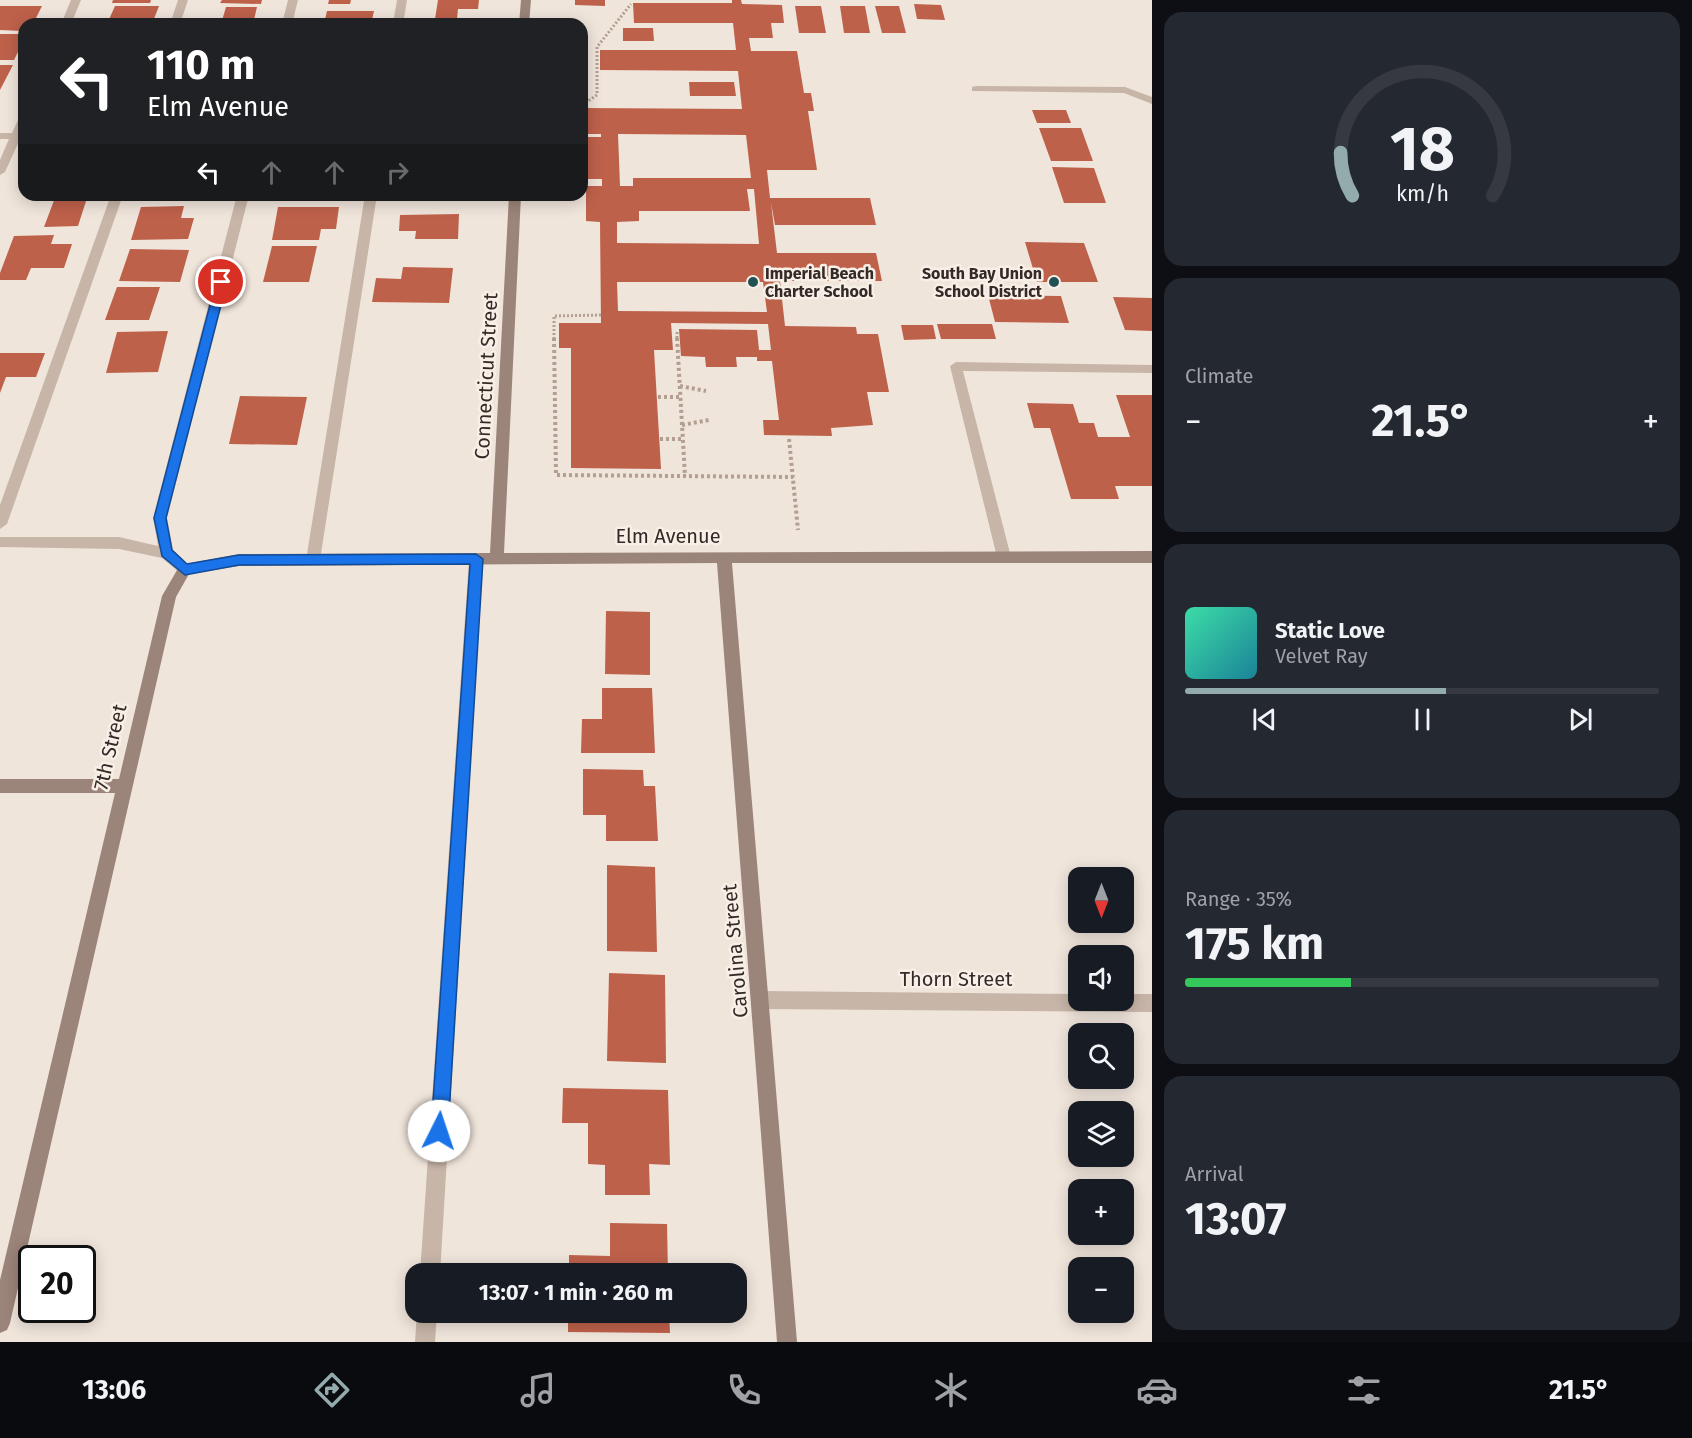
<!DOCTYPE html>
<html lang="en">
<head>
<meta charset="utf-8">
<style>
  body { margin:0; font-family:"Fira Sans",sans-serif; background:#242831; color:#f1f3f6; height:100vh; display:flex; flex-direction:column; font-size:22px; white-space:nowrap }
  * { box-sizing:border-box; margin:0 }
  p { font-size:20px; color:#9ea1a6 }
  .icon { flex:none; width:33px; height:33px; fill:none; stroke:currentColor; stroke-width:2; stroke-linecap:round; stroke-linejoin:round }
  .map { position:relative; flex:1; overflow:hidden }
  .drawer { display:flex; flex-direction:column; gap:12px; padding:12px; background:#0d0f14; width:540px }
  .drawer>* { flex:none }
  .top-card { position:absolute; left:18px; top:18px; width:570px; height:183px; border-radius:18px; box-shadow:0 3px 15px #0003; background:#202124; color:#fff; overflow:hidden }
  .needle { width:39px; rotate:180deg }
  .tools { position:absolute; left:1068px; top:867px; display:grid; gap:12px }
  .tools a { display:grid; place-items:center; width:66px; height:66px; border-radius:12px; background:#171b24; box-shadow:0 3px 15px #0003; font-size:30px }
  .speed { position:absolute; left:18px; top:1245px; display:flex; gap:12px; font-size:30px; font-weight:700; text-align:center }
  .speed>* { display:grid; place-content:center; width:78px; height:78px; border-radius:50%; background:#171b24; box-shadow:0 3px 15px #0003; line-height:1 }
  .speed .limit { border:3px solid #111; border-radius:9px; background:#fff; color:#111 }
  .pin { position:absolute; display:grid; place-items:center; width:51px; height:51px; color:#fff; margin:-26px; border:3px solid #fff; border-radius:50%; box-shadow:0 2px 6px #0007 }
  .me { position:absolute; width:66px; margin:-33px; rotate:4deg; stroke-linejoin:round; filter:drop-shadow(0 0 4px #0008) }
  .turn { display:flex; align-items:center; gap:21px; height:126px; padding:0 30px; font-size:27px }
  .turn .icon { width:78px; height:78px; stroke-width:2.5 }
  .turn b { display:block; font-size:42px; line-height:51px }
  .lanes { display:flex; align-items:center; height:57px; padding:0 30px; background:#0003; justify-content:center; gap:30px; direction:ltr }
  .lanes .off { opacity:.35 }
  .big { font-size:45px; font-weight:700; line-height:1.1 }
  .drawer .widget { flex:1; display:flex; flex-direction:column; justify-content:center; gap:9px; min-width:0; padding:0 21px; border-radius:18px; background:#242831 }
  .drawer .dial { align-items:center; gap:0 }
  .dial svg { height:156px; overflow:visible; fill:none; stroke:#363941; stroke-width:7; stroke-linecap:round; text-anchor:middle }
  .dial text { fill:#f1f3f6; stroke:none }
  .song { display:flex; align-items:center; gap:18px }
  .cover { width:72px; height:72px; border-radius:9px; background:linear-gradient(135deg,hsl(160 70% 55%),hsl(190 70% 35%)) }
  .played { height:6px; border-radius:3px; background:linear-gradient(90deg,#93abad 55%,#363941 55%) }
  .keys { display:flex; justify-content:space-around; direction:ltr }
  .heat { display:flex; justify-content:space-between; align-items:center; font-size:33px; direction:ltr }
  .charge { height:9px; border-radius:4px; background:linear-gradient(90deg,#34c759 35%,#363941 0) }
  .trip { position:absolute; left:405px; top:1263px; width:342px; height:60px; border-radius:18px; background:#171b24; box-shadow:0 3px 15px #0003; font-weight:700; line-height:60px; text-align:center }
  .tabs { display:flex; height:96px; justify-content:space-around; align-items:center; background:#090b0e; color:#9ea1a6 }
  .tabs .icon { width:42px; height:42px }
  .tabs .current { color:#93abad }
  .tabs b { font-size:27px; color:#f1f3f6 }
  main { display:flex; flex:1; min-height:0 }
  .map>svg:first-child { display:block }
</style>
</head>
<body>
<main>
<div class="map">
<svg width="1152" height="1342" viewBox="0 0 1152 1342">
  <rect width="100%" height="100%" fill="#f0e5db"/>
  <!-- building -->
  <g fill="#be614b" fill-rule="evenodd">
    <path d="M113,0H151L150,3H112Z"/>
    <path d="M222,0H262L261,4L220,3Z"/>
    <path d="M329,0H351L350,4H328Z"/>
    <path d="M438,0H479L478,9H458L457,19H435Z"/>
    <path d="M575,0H605V6L575,5Z"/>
    <path d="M732,0H741L742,4L782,5L784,23H771L773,38H749L751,51H797L804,93H811L814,111H808L817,170H767L770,198H870L876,225H775L771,203L777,253H876L882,281H780L785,326L856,327L857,334H878L889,392H867L873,425L831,428L832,436L764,435L763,420H779L772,361H757V357H736L737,367H706L705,357L681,356L679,329L757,330L759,350H771L768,324L671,323L673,350H654L661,469L571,468V348H559V323H601L600,222L586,221V186H602V179H582V137H601V134H582V108L742,109L738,71L600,70V50H736L733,23H634L633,3H732ZM618,134L746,135L751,178H633V186H620ZM747,189H754L759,244L617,243V222L639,221V211H750ZM617,282H763L767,312L618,311Z"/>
    <path d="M914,4L941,5L945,20L917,19Z"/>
    <path d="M0,6H42L34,22H26L22,31L0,30Z"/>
    <path d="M115,6H159L152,24H107Z"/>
    <path d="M795,6H821L826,33H799Z"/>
    <path d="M840,6H865L870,33H844Z"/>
    <path d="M875,6H899L906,33H882Z"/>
    <path d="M226,7H257L253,24H221Z"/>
    <path d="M327,11H374L371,24H324Z"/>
    <path d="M623,28H653L654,41H623Z"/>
    <path d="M0,34H24V40L14,60H0Z"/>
    <path d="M0,65H13L0,90Z"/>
    <path d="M689,82H734L736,96H690Z"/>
    <path d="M1032,110H1066L1071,123H1037Z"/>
    <path d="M1039,128H1081L1093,161H1051Z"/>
    <path d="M1052,167L1094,168L1106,203H1064Z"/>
    <path d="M56,195H88L78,226L44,227Z"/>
    <path d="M156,195H197L196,200L155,199Z"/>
    <path d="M184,206L181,218H194L188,239L131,240L141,207Z"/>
    <path d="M278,207H339L336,229H321L319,240H272Z"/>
    <path d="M459,214L458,239H415L416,231H399L400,215Z"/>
    <path d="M54,235L51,244H72L64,268H31L26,280H0V273L14,236Z"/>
    <path d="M1025,242L1084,243L1098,282H1037Z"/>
    <path d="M272,246H317L309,282H263Z"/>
    <path d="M130,249L189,250L180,282L119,281Z"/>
    <path d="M403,267L453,268L449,303L372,302L376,278L401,279Z"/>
    <path d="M117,287H160L149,320H105Z"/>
    <path d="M988,295L1061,296L1069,323L995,322Z"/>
    <path d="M1113,297L1152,298V331L1125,330Z"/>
    <path d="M937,324H992L996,339H941Z"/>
    <path d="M901,325H933L936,339L904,340Z"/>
    <path d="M168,331L158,372L106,373L117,332Z"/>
    <path d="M0,353H45L36,377H6L0,393Z"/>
    <path d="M1116,395H1152V486H1115L1119,499H1071L1050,428H1034L1027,403L1073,404L1079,423H1094L1098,437H1130Z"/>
    <path d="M240,396L307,397L297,445L229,444Z"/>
    <path d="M606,611L650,612V675L605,674Z"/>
    <path d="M602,688H652L655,753H581L582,719H602Z"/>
    <path d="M583,769L643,770L644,786H655L658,841H606V815H583Z"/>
    <path d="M607,865L655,867L657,952L607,951Z"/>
    <path d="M609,973L665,975L666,1063L607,1061Z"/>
    <path d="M563,1088L668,1090L670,1165L649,1164L650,1195H605V1165L588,1164V1123H562Z"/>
    <path d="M610,1223L667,1224L668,1274H569V1255L610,1256Z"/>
    <path d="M568,1312H669L670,1333L568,1332Z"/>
  </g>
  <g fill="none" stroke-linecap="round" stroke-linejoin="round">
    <!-- path-far1 -->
    <g stroke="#b39f92" stroke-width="3" stroke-dasharray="2 2" stroke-linecap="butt">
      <path d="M582,105L597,95V47L631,4"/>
      <path d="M677,332V339"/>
      <path d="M554,339V316L602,315"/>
    </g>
    <!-- path -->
    <g stroke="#b39f92" stroke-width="4" stroke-dasharray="3 3" stroke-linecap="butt">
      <path d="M554,338L556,475L793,477"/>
      <path d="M677,338L685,476"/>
      <path d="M680,386L706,391"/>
      <path d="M658,397H681"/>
      <path d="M682,425L709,420"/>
      <path d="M660,439H683"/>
      <path d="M789,439L798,530"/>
    </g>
    <!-- lane -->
    <g fill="#c7b5a8" fill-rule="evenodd">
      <path d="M178,0H188L180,24H170Z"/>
      <path d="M397,0H407L403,24H393Z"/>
      <path d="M976,86L1125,87L1152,97V104L1124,93L972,91V87Z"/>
      <path d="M111,195H123L7,524L0,529V505Z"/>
      <path d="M365,195H377L320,560L318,564H308L306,560Z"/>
      <path d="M956,362L1152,365V373L963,371L1011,557L1009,561H999L997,557L950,366Z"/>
      <path d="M476,553L481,555L483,559L440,1274H420L469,559L471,555Z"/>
      <path d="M417,1312H437L435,1342H415Z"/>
    </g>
    <!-- street -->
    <g fill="#c7b5a8" fill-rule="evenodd">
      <path d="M71,0H81L71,24H61Z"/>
      <path d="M288,0H298L292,24H282Z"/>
      <path d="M24,115V139H20L5,172L0,175V160L9,139H0V133H12L19,118Z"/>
      <path d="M237,195H249L167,518L173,550L192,569L190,573H180L162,558L119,549L0,547V537H119L158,546L153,518Z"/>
      <path d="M760,991L1078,994V1000H1124V994H1152V1012L760,1009L754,1006L751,1000L754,994Z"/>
    </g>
    <!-- secondary -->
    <g fill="#9b8479" fill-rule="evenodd">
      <path d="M521,0H531L529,24H519Z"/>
      <path d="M509,195H521L504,553L1152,551V563H732L797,1342H777L717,563L239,566L189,574L176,597L10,1323L7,1330L0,1333V1280L115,793H0V779H119L162,596L180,565L239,554L490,553Z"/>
    </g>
  </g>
  <!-- route -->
  <path fill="#1a73e8" stroke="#114b97" stroke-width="1.5" d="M221,278L227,282L166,518L172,550L187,564L239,555L476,554L483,559L448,1131L445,1137L439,1140L433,1137L431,1131L470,564L239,565L185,575L162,556L154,518L216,282Z"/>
  <!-- markers -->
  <g fill="#205253" stroke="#f8efe7" stroke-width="2">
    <circle cx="753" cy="282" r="6"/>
    <circle cx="1054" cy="282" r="6"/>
  </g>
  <g text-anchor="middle" stroke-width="5" stroke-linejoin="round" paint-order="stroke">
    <!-- far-poi labels -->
    <g font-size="16" font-weight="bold" fill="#342b28" stroke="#f8efe7" text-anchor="start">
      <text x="765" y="279">Imperial Beach<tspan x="765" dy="18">Charter School</tspan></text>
      <text x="1042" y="279" text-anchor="end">South Bay Union<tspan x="1042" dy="18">School District</tspan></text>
    </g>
    <!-- street labels -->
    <g font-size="20" fill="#342b28" stroke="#f8efe7">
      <text transform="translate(486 376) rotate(-87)" y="7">Connecticut Street</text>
      <text x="668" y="543">Elm Avenue</text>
      <text transform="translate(110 747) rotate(-77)" y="7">7th Street</text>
      <text transform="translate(735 951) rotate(-95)" y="7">Carolina Street</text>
      <text x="956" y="986">Thorn Street</text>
    </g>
  </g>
</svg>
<div class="tools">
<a><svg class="needle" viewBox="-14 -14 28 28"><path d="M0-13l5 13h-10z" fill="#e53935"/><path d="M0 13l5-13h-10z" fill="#9ea1a6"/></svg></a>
<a><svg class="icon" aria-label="sound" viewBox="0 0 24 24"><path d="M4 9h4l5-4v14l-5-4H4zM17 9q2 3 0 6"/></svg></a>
<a><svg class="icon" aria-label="search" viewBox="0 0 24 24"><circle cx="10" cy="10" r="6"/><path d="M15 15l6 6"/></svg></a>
<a><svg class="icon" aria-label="layers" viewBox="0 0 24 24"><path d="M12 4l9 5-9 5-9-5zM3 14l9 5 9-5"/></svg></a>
<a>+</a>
<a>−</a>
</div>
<div class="speed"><div class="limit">20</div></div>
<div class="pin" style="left:221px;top:282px;background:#d93025"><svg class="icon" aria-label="arrive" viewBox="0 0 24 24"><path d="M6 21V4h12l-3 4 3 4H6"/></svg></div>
<svg class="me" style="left:439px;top:1131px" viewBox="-20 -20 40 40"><circle r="19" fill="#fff"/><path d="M0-13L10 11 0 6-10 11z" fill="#1a73e8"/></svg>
<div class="trip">13:07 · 1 min · 260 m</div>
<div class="top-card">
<div class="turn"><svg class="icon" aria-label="left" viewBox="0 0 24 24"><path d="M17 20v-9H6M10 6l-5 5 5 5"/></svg><div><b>110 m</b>Elm Avenue</div></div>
<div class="lanes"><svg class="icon" aria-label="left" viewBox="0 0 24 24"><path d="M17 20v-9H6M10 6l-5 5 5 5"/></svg><svg class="icon off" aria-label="ahead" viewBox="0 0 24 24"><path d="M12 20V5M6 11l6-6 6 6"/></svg><svg class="icon off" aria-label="ahead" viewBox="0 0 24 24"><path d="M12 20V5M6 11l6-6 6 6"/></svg><svg class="icon off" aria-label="right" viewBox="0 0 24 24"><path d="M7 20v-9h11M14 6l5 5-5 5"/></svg></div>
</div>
</div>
<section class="drawer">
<div class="widget dial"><svg viewBox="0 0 100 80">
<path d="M14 69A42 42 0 1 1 86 69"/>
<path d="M14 69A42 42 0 0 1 8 47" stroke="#93abad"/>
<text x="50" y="56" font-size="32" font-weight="700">18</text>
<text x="50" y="72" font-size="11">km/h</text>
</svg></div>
<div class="widget"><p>Climate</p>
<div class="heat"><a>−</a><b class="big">21.5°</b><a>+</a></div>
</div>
<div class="widget">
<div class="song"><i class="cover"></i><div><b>Static Love</b><p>Velvet Ray</p></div></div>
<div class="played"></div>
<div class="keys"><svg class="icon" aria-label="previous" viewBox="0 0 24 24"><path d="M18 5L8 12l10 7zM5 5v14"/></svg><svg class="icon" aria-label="pause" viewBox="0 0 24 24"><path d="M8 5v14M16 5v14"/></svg><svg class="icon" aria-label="next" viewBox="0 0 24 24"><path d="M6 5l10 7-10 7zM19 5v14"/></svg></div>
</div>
<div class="widget"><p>Range · 35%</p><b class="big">175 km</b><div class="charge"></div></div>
<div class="widget"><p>Arrival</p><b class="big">13:07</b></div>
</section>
</main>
<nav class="tabs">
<b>13:06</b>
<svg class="icon current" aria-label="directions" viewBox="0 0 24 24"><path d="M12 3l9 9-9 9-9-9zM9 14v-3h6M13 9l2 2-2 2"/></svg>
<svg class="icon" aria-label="music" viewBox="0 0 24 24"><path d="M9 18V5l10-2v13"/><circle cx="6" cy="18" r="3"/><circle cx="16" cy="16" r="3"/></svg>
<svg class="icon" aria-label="phone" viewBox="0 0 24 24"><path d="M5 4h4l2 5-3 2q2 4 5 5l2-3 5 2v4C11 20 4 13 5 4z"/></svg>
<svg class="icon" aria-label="climate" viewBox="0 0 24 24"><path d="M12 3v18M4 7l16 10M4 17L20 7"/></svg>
<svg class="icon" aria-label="car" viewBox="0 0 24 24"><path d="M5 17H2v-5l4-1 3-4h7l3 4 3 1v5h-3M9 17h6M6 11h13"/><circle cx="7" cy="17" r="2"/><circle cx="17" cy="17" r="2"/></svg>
<svg class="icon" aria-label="filters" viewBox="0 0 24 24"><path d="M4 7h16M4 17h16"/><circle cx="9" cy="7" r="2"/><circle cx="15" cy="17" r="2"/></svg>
<b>21.5°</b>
</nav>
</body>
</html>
